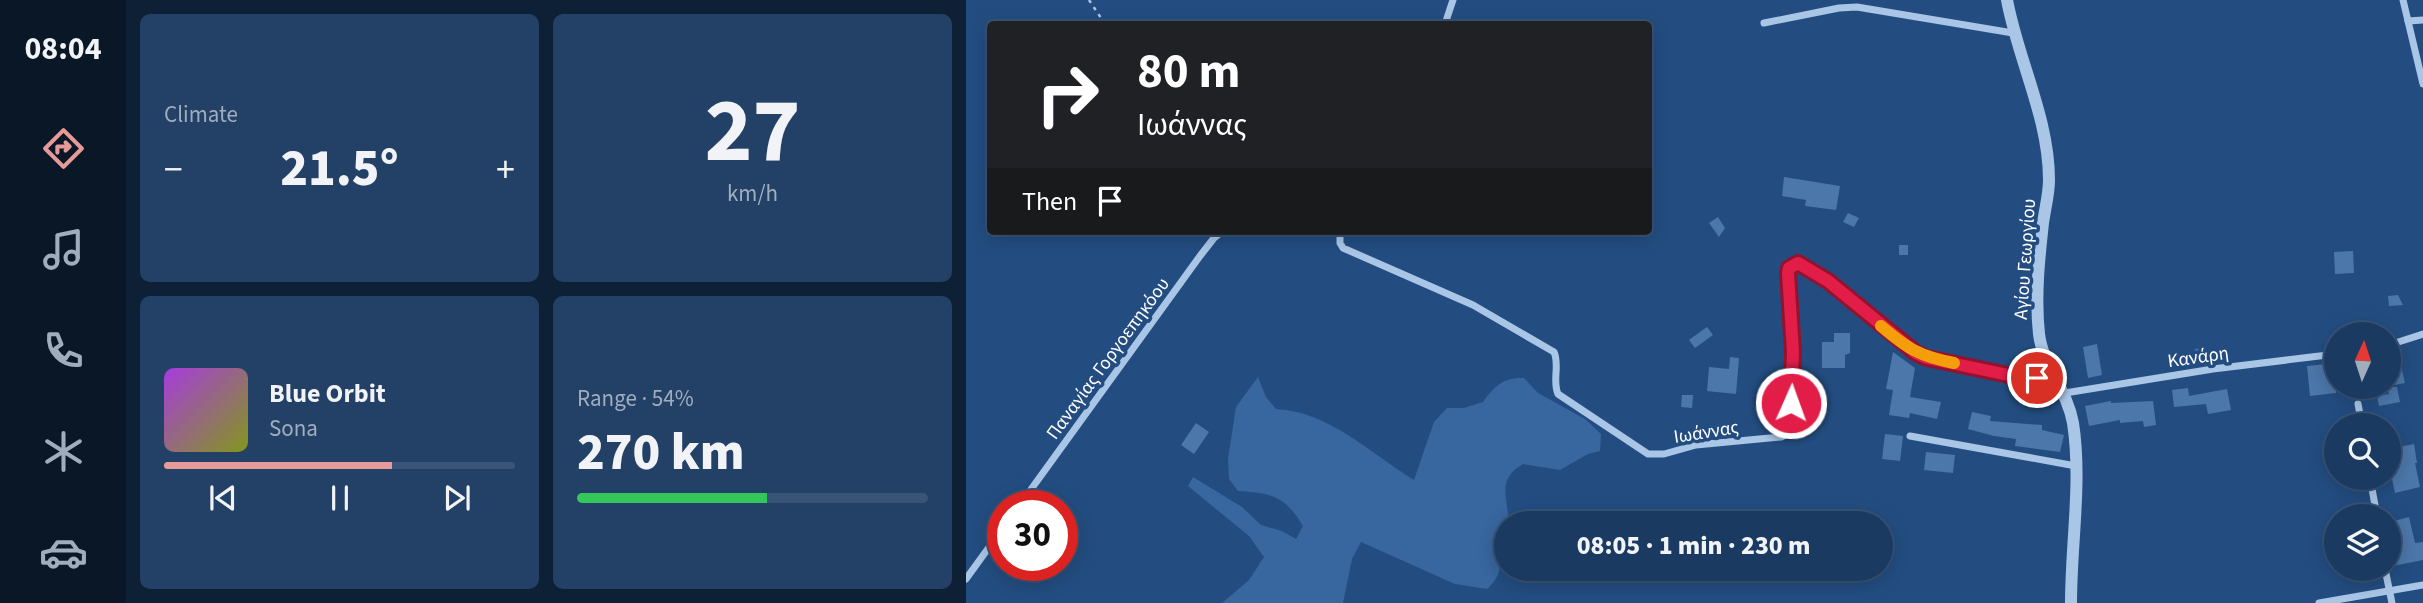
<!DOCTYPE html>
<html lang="en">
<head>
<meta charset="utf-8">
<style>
  body { margin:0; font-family:"Source Sans 3",sans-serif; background:#234167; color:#f1f3f6; height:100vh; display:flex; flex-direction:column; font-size:26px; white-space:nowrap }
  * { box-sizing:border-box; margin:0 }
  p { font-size:23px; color:#9fadbd }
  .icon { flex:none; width:38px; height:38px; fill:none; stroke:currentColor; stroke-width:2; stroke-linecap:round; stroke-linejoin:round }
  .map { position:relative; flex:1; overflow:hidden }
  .side { display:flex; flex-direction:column; gap:14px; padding:14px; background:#0e2035; width:840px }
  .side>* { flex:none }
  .top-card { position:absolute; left:21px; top:21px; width:665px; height:214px; border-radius:7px; box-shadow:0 4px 18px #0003,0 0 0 2px #385476; background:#202124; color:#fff; overflow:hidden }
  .needle { width:46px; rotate:3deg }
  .fabs { position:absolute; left:1358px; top:322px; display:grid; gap:14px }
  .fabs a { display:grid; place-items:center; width:77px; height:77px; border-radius:50%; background:#1a3a61; box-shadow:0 4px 18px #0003,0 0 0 2px #385476; font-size:35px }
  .speed { position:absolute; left:21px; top:490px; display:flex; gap:14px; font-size:35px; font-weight:700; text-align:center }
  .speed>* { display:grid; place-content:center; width:91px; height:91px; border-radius:50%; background:#1a3a61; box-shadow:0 4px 18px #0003,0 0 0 2px #385476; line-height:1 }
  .speed .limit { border:10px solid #d22; background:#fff; color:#111 }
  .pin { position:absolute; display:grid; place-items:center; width:60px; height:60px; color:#fff; margin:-30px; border:4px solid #fff; border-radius:50%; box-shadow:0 2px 7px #0007 }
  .me { position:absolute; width:77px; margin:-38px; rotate:2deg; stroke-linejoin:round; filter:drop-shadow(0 0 5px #0008) }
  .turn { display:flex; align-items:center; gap:24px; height:147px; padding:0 35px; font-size:32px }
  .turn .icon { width:91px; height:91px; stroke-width:2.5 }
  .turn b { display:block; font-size:49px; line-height:60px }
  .then { display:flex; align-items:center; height:66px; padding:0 35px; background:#0003; gap:14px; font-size:26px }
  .big { font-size:52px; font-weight:800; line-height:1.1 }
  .side .card { flex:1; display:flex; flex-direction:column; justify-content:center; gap:10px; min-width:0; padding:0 24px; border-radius:10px; background:#234167 }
  .side .dial { align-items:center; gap:0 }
  .dial b { font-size:91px; line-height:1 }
  .song { display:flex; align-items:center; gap:21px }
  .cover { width:84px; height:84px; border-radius:10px; background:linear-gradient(135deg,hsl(280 70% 55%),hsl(70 70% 35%)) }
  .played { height:7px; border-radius:4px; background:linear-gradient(90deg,#e69b98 65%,#385476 65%) }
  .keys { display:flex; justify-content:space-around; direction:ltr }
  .heat { display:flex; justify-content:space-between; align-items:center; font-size:38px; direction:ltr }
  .charge { height:10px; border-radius:5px; background:linear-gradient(90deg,#34c759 54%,#385476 0) }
  .side .tiles { flex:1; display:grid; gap:14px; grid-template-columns:repeat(2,1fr) }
  .trip { position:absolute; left:528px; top:511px; width:399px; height:70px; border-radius:35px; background:#1a3a61; box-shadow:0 4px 18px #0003,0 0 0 2px #385476; font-weight:800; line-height:70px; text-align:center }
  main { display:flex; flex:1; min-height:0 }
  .tabs { display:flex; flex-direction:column; width:126px; justify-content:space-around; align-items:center; background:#0a1727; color:#9fadbd }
  .tabs .icon { width:49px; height:49px }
  .tabs .current { color:#e69b98 }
  .tabs b { font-size:32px; color:#f1f3f6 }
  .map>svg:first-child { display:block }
</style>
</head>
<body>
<main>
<nav class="tabs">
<b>08:04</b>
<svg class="icon current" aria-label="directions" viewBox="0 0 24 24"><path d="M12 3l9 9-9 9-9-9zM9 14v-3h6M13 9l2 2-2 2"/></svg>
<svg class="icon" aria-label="music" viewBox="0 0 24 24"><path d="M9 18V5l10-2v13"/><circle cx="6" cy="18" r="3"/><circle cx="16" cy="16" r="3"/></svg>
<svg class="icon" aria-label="phone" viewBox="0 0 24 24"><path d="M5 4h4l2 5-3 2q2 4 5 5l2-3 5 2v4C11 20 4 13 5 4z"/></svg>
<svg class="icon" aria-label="climate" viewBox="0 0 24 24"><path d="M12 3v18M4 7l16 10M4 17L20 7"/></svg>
<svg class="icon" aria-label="car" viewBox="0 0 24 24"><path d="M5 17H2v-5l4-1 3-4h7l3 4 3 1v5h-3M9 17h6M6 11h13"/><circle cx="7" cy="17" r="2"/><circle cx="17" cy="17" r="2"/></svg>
</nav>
<section class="side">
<div class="tiles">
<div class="card"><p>Climate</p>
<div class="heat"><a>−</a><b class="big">21.5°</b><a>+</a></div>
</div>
<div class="card dial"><b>27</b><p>km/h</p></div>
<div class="card">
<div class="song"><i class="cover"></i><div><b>Blue Orbit</b><p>Sona</p></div></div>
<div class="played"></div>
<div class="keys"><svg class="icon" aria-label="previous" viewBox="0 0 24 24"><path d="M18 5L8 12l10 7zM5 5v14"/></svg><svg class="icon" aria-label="pause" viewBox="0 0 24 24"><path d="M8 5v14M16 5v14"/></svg><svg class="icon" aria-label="next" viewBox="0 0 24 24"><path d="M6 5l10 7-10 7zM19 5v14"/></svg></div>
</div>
<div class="card"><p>Range · 54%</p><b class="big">270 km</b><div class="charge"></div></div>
</div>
</section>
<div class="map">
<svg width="1457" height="603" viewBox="0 0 1457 603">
  <rect width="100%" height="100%" fill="#234d81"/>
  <!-- green -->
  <path fill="#38669f" d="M292,377L300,397L310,409C364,412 404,453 448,480L468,422L481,408H498L517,402C528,386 538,377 558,378L572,393L619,419L635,434L634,451L622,454L594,470L557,464C528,481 544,500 542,523C542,528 538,537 537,544C535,563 536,576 521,589L489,584L395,542L386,559L377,603H256L283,580L298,557L283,536L222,486L227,477L276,507L295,525L316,531L330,539L337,526C319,496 306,493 272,491L263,479L262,459L270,407Z"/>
  <!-- building -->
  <g fill="#4c77aa">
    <path d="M818,177L874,186L870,210L839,206L840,200L816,196Z"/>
    <path d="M882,213L893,218L888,227L877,222Z"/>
    <path d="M752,217L759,228L753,237L743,223Z"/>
    <rect x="933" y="245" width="9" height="10"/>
    <path d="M1387,251L1388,273L1369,274L1368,252Z"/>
    <path d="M1432,295L1437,305L1423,306L1422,296Z"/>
    <path d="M741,327L747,335L729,348L723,340Z"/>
    <path d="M868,333H884V353L879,355V368H856V342H868Z"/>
    <path d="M1131,344L1136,375L1122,378L1117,347Z"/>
    <path d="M1239,348L1241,364L1231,365L1229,349Z"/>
    <path d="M927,352L949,368L944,397L975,402L971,419L944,413L943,418L923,415L927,390L920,389Z"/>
    <path d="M1432,353L1439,383L1423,386V356Z"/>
    <path d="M764,357L773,358L770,394L741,391L743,367L763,369Z"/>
    <path d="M1370,363V393L1344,396L1341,366Z"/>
    <path d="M1421,387H1431L1434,402L1413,406L1411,396L1423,394Z"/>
    <path d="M1222,388L1223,396L1261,389L1265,410L1242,414L1240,404L1208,407L1206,390Z"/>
    <path d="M716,395H727L726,408L715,407Z"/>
    <path d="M1145,401V403L1187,401L1190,425L1178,427L1177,421L1154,423V420L1123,426L1119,406Z"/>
    <path d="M1006,412L1025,416L1024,421L1076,425V430L1098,435L1094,452L1049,446L1050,439L1028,436L1002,429Z"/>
    <path d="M230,423L243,432L228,454L215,445Z"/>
    <path d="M919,434L937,436L934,461L916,459Z"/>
    <path d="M1448,444L1451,463H1449L1454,487L1429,493L1423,464V449Z"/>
    <path d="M960,452L989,455L987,473L958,470Z"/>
    <path d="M1443,517L1449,543L1457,542V560L1427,566L1423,544L1428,543L1424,522Z"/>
  </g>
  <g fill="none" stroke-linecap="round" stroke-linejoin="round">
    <!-- path -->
    <path stroke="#aac6e7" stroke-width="2.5" stroke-dasharray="3.5 5" stroke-linecap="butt" d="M123,0L139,24"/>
    <!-- minor -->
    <g stroke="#aac6e7" stroke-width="7">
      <path d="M1437,0L1457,84"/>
      <path d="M1442,21L1457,20"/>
      <path d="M798,23L873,8L891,7L1047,33"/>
      <path d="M479,24L487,0"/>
      <path d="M374,231V243L377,248L507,305L588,352C594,365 586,381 592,394L682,454H698L730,445L815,437L821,434L824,428L827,352L822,273L827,264L832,263L861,281L936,344L961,358L1052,377L1090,380"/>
      <path d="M1423,345L1457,334"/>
      <path d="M1099,393L1247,369L1370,354"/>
      <path d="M1392,404L1396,425"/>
      <path d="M944,436L1110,466"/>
      <path d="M1404,478L1411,516"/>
      <path d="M53,506L234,256L248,238L257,231"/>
      <path d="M1419,569L1426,603"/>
      <path d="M0,579L37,528"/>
      <path d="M1353,603L1457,585"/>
    </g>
    <!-- tertiary -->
    <path stroke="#aac6e7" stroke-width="12" d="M1041,0C1052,60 1083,118 1083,180C1083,194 1079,209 1077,223C1073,259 1069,297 1073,334C1077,367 1101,389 1107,423C1116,482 1105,543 1105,603"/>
  </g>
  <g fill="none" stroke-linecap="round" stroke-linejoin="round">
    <defs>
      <path id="route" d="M825,403L827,352L822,273L823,268L832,263L862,281L950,353L961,358L1052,377L1071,378"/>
    </defs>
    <!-- route casing -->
    <use href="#route" stroke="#92132f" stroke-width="18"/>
    <!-- route -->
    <use href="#route" stroke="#e11d48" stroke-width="12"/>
    <!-- slow -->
    <path stroke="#f59e0b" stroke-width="12" d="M915,326C942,349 953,356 988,363"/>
  </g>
  <g text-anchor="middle" stroke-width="7" stroke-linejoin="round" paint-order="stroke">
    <!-- street labels -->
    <g font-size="19" fill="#fff" stroke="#234d81">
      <text transform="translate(1058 259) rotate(-86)" y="7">Αγίου Γεωργίου</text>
      <text transform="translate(1232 356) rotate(-8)" y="7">Κανάρη</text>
      <text transform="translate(141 358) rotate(-54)" y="7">Παναγίας Γοργοεπηκόου</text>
      <text transform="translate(740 431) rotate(-9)" y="7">Ιωάννας</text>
    </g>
  </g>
</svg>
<div class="fabs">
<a><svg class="needle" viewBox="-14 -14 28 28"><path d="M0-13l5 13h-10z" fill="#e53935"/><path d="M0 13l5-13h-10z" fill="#9fadbd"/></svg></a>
<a><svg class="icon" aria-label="search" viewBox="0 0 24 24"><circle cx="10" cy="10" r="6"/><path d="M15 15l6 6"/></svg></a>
<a><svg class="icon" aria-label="layers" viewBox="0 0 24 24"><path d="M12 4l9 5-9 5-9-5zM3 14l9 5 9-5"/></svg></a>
</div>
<div class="speed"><div class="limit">30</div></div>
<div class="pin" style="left:1071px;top:378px;background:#d93025"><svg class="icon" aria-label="arrive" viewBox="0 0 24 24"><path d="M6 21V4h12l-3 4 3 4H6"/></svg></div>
<svg class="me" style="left:825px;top:403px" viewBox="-20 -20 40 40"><circle r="17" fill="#e11d48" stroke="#fff" stroke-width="3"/><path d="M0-11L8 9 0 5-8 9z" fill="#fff"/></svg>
<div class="trip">08:05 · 1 min · 230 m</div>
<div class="top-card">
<div class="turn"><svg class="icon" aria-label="right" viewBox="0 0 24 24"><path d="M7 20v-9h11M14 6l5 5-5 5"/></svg><div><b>80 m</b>Ιωάννας</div></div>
<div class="then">Then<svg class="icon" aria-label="arrive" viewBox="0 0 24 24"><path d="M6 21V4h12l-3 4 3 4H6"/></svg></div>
</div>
</div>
</main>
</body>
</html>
